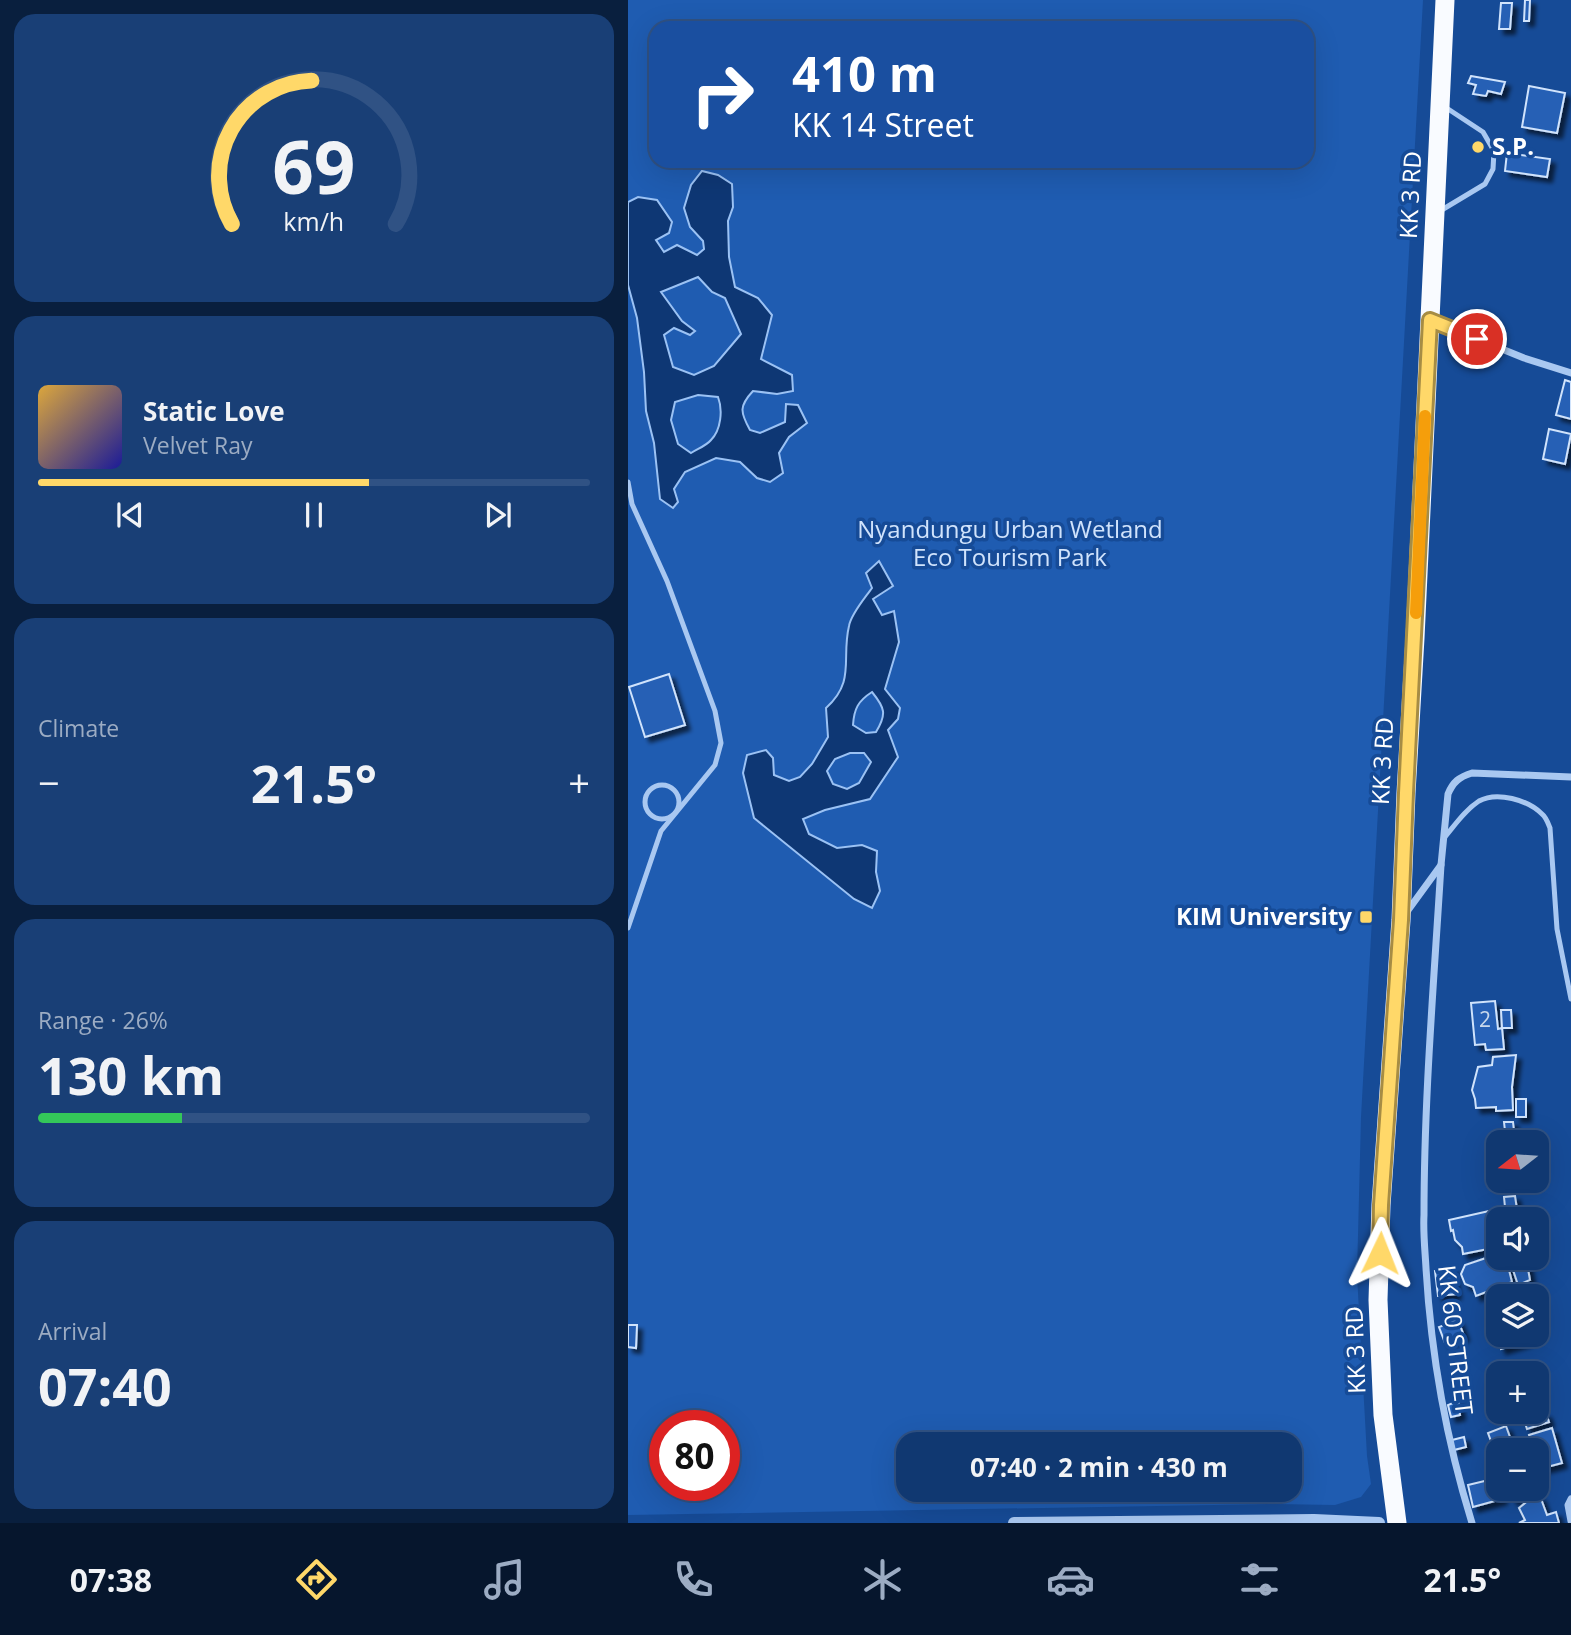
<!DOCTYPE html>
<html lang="en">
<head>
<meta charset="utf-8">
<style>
  body { margin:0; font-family:"Open Sans",sans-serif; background:#193f76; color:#f1f3f6; height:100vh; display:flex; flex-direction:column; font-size:26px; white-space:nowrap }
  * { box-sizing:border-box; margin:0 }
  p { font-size:23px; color:#9cacc3 }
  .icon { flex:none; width:38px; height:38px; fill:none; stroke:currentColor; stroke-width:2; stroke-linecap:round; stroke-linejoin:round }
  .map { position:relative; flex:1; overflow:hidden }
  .sheet { display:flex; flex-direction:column; gap:14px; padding:14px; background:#091f3e; width:628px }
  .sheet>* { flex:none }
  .top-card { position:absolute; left:21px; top:21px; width:665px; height:147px; border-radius:21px; box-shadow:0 7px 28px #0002,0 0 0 2px #305284; background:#1a4fa0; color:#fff; overflow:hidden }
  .needle { width:46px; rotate:253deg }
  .tools { position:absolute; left:858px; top:1130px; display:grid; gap:14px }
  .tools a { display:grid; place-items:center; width:63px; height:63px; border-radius:14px; background:#103871; box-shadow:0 7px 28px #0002,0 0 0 2px #305284; font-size:35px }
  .speed { position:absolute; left:21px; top:1410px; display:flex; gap:14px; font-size:35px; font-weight:700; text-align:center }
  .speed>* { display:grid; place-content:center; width:91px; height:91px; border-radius:50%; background:#103871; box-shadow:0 7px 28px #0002,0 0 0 2px #305284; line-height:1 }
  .speed .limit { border:10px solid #d22; background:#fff; color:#111 }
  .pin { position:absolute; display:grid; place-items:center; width:60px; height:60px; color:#fff; margin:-30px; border:4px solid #fff; border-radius:50%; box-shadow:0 2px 7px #0007 }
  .me { position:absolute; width:77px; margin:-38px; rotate:2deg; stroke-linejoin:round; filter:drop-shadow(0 0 5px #0008) }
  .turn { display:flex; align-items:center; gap:24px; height:147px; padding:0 28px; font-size:32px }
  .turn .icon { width:91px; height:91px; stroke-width:2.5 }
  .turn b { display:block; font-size:49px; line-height:60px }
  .big { font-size:52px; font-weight:700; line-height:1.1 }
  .sheet .card { flex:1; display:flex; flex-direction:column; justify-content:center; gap:10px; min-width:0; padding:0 24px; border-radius:21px; background:#193f76 }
  .sheet .dial { align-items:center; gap:0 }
  .dial svg { height:182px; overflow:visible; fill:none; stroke:#305284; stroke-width:7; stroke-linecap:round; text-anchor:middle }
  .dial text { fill:#f1f3f6; stroke:none }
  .song { display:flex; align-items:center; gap:21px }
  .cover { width:84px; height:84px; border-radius:10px; background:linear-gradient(135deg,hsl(40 70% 55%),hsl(240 70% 35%)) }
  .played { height:7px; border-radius:4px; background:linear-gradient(90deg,#ffd869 60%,#305284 60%) }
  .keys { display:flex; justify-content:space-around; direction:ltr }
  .heat { display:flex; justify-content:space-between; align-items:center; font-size:38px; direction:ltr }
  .charge { height:10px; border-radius:5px; background:linear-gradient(90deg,#34c759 26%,#305284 0) }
  .trip { position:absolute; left:268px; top:1432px; width:406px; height:70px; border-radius:21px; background:#103871; box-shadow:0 7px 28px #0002,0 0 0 2px #305284; font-weight:700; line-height:70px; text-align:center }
  .menu { display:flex; height:112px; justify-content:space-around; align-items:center; background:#06162d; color:#9cacc3 }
  .menu .icon { width:49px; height:49px }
  .menu .on { color:#ffd869 }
  .menu b { font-size:32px; color:#f1f3f6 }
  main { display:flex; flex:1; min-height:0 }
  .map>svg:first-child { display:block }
</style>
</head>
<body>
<main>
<section class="sheet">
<div class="card dial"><svg viewBox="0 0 100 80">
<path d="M14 69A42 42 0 1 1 86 69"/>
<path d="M14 69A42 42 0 0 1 49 6" stroke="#ffd869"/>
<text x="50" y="56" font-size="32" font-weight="700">69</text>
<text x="50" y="72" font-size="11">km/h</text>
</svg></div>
<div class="card">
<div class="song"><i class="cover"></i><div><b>Static Love</b><p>Velvet Ray</p></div></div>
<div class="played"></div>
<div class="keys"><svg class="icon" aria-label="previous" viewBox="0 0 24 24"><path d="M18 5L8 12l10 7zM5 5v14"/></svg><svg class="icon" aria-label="pause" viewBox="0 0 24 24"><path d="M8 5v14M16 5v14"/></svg><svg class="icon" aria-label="next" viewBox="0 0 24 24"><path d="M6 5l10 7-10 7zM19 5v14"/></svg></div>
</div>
<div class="card"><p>Climate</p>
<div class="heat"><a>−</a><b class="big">21.5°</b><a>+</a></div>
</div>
<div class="card"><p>Range · 26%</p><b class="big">130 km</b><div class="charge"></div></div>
<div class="card"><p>Arrival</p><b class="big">07:40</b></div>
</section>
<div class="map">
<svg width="943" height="1523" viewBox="0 0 943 1523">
  <defs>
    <filter id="shadow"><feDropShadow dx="5" dy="5" stdDeviation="2" flood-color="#0009"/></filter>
  </defs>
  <rect width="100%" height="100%" fill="#164b97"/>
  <!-- green -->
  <path fill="#1f5cb1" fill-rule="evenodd" d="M0,0H795L733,1117L729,1275L739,1456L743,1484L733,1497L707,1505L646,1504L0,1515ZM28,28H679V161H28ZM37,1426H96V1486H37ZM280,1444H662V1489H280Z"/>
  <!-- water -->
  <g fill="#0e3774" stroke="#9bc2f4" stroke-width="2" fill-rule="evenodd">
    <path d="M74,171L90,175L104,184L105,207L100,221L101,257L107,287L130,298L144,315L133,359L164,375L165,391L149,394L125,391C111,406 112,412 122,430L132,433L157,422L158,404L170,405L179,423L161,437L151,453L155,473L142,482L129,478L112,462L88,458L57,472L46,489L50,502L45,508L32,499L26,443L18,411L16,372L9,318L0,285V202L10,197L29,200L44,222L41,233L28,240L36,252L49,245L69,255L76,249L75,241L62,227L56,208L63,185ZM70,277L84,292L97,298L113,334L86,366L66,375L45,367L36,335L46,328L62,335L67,331L54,321L33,292ZM70,395L90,397C95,410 93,430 83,440C78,446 69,449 63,453L50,444L43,420L47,402Z"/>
    <path d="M251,561L265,586L245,599L254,615L266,611L271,642L257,689L272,708L270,719L260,730L270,757L242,799L197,810L175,819L181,834L209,848L234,845L249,851L248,872L252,891L244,908L226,899L126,818L115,773L119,755L138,750L145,758L146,775L161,781L172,777L184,764L200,737L198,708C228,681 213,659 221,626C223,614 237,598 244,588L238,573ZM244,692C257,708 259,714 248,732L238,733L225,725C226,709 230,701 244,692ZM222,753H236L243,762L231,783L219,789L205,784L199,771L207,759Z"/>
  </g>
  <!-- building -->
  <g fill="#2561b5" stroke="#d0e3fc" stroke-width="2" filter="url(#shadow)">
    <path d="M897,0H902L901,21H896Z"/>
    <path d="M873,3H884L882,29H871Z"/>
    <path d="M843,76L877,82L873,94L860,91L858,96L845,94L848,85L840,83Z"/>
    <path d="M901,86L937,93L929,133L894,127Z"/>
    <path d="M879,153L922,159L919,177L877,171Z"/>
    <path d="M937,380L943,382V419L928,415Z"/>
    <path d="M921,429L943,434L937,464L915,459Z"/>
    <path d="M41,674L57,725L17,737L1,687Z"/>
    <path d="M867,1001L870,1029L874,1028L876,1049L858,1050L857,1044L847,1045L843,1003Z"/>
    <path d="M873,1010H883L884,1028H874Z"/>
    <path d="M888,1055L884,1087L885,1110L868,1111V1107L848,1108L847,1099L844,1090L850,1067L864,1065L865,1057Z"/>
    <rect x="888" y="1099" width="10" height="18"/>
    <path d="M876,1122H885L886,1131H877Z"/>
    <path d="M887,1196L890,1216L878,1217L876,1197Z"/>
    <path d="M870,1209L872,1220H870V1247L835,1254L834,1247L827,1240L825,1230L823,1231L821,1220Z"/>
    <path d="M870,1254V1258H878L884,1282L848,1296L845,1287L837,1284L833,1274L837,1265Z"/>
    <path d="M881,1258H898L902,1280L890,1285Z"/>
    <path d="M824,1268L828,1294L810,1296L807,1271Z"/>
    <path d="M898,1287L901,1297H893L891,1292Z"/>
    <path d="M870,1302V1318L868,1319L864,1304Z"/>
    <path d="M830,1320L836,1336L817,1343L811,1327Z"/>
    <path d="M870,1321V1335H898L899,1341L873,1349L865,1322Z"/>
    <path d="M0,1325H9L8,1348L0,1347Z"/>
    <path d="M830,1401L832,1415L823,1417L820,1405Z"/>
    <path d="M918,1413L921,1422L899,1429L896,1420Z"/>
    <path d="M878,1426L887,1451H870V1460L860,1433Z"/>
    <path d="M924,1428L934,1463L908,1470V1451H894L897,1440L902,1439L901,1435Z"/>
    <path d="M836,1437L838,1447L826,1450L824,1440Z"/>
    <path d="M869,1478L870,1489H872L874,1499L845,1507L840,1485Z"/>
    <path d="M881,1489H902L903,1493L885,1500Z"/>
    <path d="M912,1496L919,1515L928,1512L931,1523H891L897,1520L891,1508L902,1499Z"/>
  </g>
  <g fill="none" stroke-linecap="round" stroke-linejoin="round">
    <!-- service -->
    <g stroke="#a9c8f1" stroke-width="5">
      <path d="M812,211L857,184L865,169L866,151L855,132L817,107"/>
      <path d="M0,482L4,504L39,581L87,711L93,743L87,765L33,831L0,928"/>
      <circle cx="34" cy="802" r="17"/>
      <path d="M816,838C827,825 837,810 851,801C869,791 900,800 914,814C918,817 920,823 922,828L929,929L943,999"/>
    </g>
    <!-- minor -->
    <g stroke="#a9c8f1" stroke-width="7">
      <path d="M805,321L896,358L943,373"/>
      <path d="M813,865C806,981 796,1098 796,1215C795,1232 797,1250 798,1268C803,1355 818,1439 844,1523"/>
      <path d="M778,913L813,865L820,794C825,782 831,777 844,773L943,777"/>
      <path d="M943,1499L940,1505L943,1521"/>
    </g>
    <!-- tertiary -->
    <path stroke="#a9c8f1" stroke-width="12" d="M386,1523L686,1520L751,1523"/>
    <!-- trunk -->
    <path stroke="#f9fbff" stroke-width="19" d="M769,1523L755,1415L750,1300L753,1205L773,920L778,793L787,638L817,0"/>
  </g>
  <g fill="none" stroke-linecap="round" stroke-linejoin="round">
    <defs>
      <path id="route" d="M752,1253L753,1205L773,920L778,793L802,320L849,339"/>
    </defs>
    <!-- route casing -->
    <use href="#route" stroke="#a68c44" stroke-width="18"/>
    <!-- route -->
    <use href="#route" stroke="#ffd869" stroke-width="12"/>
    <!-- slow -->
    <path stroke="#f59e0b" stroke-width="12" d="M788,613L797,416"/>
  </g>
  <!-- markers -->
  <g fill="#ffd869" stroke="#164b97" stroke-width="2.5">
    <circle cx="850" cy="147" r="7"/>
    <rect x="731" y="910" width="14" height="14" rx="3.5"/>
  </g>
  <g text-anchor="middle" stroke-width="7" stroke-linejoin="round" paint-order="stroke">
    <!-- number labels -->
    <g font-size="21" fill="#c8d8ec">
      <text x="857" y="1027">2</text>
    </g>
    <!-- poi labels -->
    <g font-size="24" font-weight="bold" fill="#fff" stroke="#164b97" text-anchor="start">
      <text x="864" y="155">S.P.</text>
      <text x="724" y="925" text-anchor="end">KIM University</text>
    </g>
    <!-- street labels -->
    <g font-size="24" fill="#fff" stroke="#164b97">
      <text transform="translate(783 195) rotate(-87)" y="8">KK 3 RD</text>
      <text transform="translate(755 761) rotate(-87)" y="8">KK 3 RD</text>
      <text transform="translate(827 1340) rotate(83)" y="8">KK 60 STREET</text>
      <text transform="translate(728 1350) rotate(-92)" y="8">KK 3 RD</text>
    </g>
    <!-- park labels -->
    <g font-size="24" fill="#d0e3fc" stroke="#164b97">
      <text x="382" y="538">Nyandungu Urban Wetland<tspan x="382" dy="28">Eco Tourism Park</tspan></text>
    </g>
  </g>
</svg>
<div class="tools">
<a><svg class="needle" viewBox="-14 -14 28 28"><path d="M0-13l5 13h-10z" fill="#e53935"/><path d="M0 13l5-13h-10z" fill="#9cacc3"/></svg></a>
<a><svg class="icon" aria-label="sound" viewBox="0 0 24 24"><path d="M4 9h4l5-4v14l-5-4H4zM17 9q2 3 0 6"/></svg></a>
<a><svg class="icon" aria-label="layers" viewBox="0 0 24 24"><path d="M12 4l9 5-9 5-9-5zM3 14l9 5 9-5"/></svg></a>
<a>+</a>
<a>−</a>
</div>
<div class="speed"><div class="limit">80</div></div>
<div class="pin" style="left:849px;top:339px;background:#d93025"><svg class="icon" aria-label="arrive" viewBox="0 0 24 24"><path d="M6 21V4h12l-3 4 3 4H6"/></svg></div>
<svg class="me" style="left:752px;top:1253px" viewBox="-20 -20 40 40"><path d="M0-17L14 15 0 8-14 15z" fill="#ffd869" stroke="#fff" stroke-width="4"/></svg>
<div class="trip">07:40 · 2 min · 430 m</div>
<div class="top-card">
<div class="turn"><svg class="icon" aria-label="right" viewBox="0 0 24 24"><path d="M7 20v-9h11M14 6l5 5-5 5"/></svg><div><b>410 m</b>KK 14 Street</div></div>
</div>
</div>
</main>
<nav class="menu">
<b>07:38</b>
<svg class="icon on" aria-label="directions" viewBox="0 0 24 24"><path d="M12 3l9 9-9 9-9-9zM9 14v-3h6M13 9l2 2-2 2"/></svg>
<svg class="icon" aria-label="music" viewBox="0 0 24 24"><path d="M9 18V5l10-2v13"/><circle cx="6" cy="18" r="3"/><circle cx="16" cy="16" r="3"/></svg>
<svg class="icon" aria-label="phone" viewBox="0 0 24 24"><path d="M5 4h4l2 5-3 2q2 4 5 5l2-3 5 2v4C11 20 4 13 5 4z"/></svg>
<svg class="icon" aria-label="climate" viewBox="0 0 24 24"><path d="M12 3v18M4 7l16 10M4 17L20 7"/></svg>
<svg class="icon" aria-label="car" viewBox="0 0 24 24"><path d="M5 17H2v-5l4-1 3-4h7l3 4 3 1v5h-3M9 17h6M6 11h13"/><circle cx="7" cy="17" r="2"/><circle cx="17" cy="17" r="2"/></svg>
<svg class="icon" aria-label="filters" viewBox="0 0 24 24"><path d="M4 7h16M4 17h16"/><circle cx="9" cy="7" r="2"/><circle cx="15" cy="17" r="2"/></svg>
<b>21.5°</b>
</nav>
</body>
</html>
